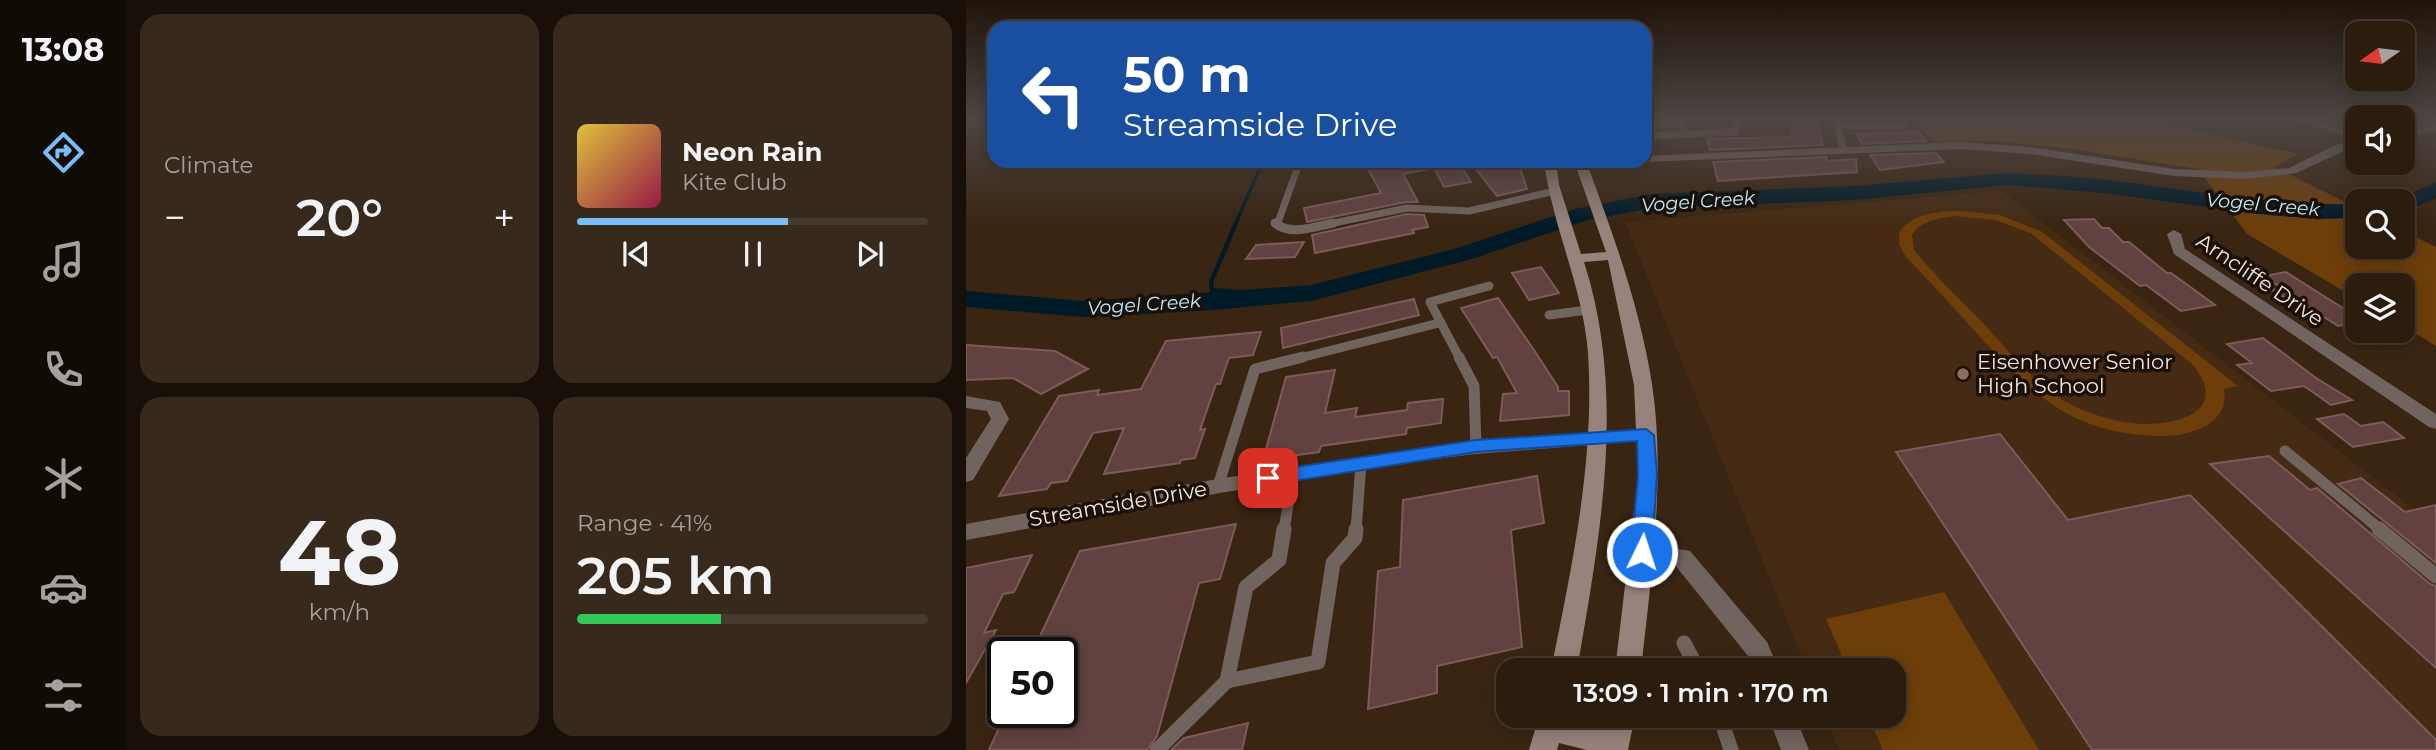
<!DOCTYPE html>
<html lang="en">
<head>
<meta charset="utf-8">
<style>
  body { margin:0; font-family:Montserrat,sans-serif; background:#37291c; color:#f1f3f6; height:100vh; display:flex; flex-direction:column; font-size:26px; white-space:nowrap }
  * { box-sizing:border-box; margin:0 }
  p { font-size:23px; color:#a6a19e }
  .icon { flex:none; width:38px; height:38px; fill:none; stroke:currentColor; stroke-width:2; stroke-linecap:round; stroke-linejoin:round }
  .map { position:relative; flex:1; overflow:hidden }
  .side { display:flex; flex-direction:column; gap:14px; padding:14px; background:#180f08; width:840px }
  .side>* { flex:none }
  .top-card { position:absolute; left:21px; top:21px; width:665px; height:147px; border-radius:21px; box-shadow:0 4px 18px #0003,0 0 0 2px #473a2e; background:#1a4fa0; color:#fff; overflow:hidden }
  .needle { width:46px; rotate:256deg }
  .tools { position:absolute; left:1379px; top:21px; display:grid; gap:14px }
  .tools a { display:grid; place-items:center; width:70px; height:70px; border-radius:14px; background:#2b1c0e; box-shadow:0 4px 18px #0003,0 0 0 2px #473a2e; font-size:35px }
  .speed { position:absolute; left:21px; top:637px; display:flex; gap:14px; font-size:35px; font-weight:700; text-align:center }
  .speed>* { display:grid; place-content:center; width:91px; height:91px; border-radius:50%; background:#2b1c0e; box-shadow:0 4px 18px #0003,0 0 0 2px #473a2e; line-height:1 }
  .speed .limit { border:4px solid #111; border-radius:10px; background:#fff; color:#111 }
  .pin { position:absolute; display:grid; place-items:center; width:60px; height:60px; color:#fff; margin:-30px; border-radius:14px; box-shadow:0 4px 10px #0006 }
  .me { position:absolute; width:77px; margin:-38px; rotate:4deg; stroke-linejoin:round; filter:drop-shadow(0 0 5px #0008) }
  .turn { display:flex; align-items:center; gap:24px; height:147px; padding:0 21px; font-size:32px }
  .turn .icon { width:91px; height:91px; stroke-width:2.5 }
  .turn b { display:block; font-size:49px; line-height:60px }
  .big { font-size:52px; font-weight:600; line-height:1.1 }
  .side .tile { flex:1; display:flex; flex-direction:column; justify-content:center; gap:10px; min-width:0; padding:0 24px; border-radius:21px; background:#37291c }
  .side .dial { align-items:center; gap:0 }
  .dial b { font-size:91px; line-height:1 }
  .song { display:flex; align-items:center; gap:21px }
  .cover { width:84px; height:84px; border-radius:10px; background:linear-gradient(135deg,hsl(50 70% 55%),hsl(340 70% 35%)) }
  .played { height:7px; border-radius:4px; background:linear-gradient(90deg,#7abef8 60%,#473a2e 60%) }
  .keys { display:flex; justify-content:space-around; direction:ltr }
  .heat { display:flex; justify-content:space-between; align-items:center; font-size:38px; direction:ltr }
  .charge { height:10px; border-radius:5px; background:linear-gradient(90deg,#34c759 41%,#473a2e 0) }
  .side .tiles { flex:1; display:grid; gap:14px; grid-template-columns:repeat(2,1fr) }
  .trip { position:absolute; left:530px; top:658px; width:410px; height:70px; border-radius:21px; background:#2b1c0e; box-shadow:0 4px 18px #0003,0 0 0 2px #473a2e; font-weight:600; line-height:70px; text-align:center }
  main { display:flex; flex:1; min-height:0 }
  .tabs { display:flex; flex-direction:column; width:126px; justify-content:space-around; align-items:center; background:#110b06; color:#a6a19e }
  .tabs .icon { width:49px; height:49px }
  .tabs .active { color:#7abef8 }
  .tabs b { font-size:32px; color:#f1f3f6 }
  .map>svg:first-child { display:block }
</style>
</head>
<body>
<main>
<nav class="tabs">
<b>13:08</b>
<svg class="icon active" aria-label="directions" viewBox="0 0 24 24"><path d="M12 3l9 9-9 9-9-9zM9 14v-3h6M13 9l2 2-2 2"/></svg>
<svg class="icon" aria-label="music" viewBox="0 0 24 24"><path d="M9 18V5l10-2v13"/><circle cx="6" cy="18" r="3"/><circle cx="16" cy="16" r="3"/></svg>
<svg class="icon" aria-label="phone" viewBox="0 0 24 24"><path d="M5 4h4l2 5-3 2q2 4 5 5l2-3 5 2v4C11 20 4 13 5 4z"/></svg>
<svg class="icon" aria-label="climate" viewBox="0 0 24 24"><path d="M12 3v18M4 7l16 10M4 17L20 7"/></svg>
<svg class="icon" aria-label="car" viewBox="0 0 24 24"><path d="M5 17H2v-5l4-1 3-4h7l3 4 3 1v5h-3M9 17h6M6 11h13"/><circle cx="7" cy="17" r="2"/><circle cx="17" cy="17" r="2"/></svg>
<svg class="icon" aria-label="filters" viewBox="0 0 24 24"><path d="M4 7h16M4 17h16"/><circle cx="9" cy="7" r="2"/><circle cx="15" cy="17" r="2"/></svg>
</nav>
<section class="side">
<div class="tiles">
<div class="tile"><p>Climate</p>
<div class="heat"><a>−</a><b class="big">20°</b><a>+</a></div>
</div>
<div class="tile">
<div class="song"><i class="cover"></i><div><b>Neon Rain</b><p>Kite Club</p></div></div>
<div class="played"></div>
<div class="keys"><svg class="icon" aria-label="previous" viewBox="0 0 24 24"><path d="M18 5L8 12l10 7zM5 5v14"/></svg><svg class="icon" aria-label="pause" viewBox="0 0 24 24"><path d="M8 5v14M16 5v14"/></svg><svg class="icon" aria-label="next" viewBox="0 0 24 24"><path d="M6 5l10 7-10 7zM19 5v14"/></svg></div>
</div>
<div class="tile dial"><b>48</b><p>km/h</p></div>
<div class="tile"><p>Range · 41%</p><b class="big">205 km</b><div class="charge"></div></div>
</div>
</section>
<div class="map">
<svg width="1470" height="750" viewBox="0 0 1470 750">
  <rect width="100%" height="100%" fill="#392512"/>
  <!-- built -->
  <path fill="#452b13" d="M1036,191L1470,526V750H873L859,716H928V670H841L659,222Z"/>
  <!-- green -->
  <g fill="#6d3e0a" fill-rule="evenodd">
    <path d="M942,120H1188L1332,154L1309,167L1391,208V247H1437V231L1470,247V346L1437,326V285H1391V299L1281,234L1232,169L1100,148L1026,141L970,142Z"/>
    <path d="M998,211L1034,215L1076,232L1272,386L1258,389C1261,409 1251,422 1233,429C1215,437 1194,437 1175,435C1099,428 1065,391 1016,339C991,311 966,284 940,257L933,244V233C946,212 975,211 998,211ZM990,216L1030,220L1066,234L1226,364C1268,414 1204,428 1165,423C1144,420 1123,414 1104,404C1068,385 1042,349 1014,320C992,297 968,275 948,250L946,235C956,220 973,218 990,216Z"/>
    <path d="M978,592L1073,750H917L902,716H928V670H882L860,619Z"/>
  </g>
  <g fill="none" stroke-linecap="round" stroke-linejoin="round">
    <!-- stream-far1 -->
    <path stroke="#001b27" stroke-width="3.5" d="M269,225L297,161"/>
    <!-- stream -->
    <path stroke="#001b27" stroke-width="4.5" d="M270,223L245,282L246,290L319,296"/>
    <!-- river -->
    <g fill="#001b27" fill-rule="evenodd">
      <path d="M1041,173C1075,175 1109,176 1142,180C1225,190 1307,206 1391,204V218L1352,219L1293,214L1138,193L1041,185L888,200L686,208L622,220L506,259L345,301L247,310L117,317L0,307V291L117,301L345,285L488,249L609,209L686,194L888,186Z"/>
      <path d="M1470,182V198L1437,212V201H1428Z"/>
    </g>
  </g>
  <!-- building -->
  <g fill="#614240" stroke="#7c5b59" stroke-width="2">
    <path d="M825,120H851L857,145L744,150L741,139L826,137Z"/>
    <path d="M953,132L960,141L896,144L890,134Z"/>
    <path d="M970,153L978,162L914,170L904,155Z"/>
    <path d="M860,157L861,161L890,159L891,172L752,181L747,162Z"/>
    <path d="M398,161H492L505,182L478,187L468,168L437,174L452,202H440L341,222L338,208L415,193Z"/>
    <path d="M553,165L561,189L531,196L510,169Z"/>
    <path d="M441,214L458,215L462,227L446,230L448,233L349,253L346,235Z"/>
    <path d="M1128,219L1136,228H1143L1157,242H1163L1201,273H1205L1249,305L1215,311L1180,285L1174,286L1123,247L1098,220Z"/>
    <path d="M338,242L329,257L280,259L290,245Z"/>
    <path d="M575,267L593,293L563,300L546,273Z"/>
    <path d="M1320,272L1391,317V323L1372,326L1330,299L1323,300L1306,290L1316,288L1297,276Z"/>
    <path d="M532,298L568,350L592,387V391H603V415L534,421L537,394L551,393L531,357L527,358L495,308Z"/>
    <path d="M448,299L453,315L317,348L315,328Z"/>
    <path d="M295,332L287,355L263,358L254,384H250L234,430L239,429L229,458L215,460L214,463L138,474L158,428L127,433L101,481L85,483L81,489L33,496L93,396L133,390L131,395L175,389L200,341Z"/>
    <path d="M1297,338L1350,378L1386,400L1365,405L1338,386L1305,391L1271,365L1286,363L1261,344Z"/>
    <path d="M0,345L89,351L122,369L75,394L47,378L0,380Z"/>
    <path d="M369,370L359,413L391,408L389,417L441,410L442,403L477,399L475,423L441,428L440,434L355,446L353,452L297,460L320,377Z"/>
    <path d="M1378,414L1395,426L1417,422L1438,438L1387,447L1351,419Z"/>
    <path d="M1034,434L1102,520L1224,495L1470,740V750H1126L930,452Z"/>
    <path d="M1303,456L1344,490L1351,488L1464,584L1470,586V668L1244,464Z"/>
    <path d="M571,476L578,523L545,530L556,647L471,666V693L402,709L412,571L434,567L437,500Z"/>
    <path d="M1395,478L1439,512L1470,505V563L1372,484Z"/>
    <path d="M270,524L254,579L233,583L191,736L181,750H23L40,712H96V653H66L114,551Z"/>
    <path d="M66,555L48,592L37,594L18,633L30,630L0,683V568Z"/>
    <path d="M282,723L276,750H205L218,738Z"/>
  </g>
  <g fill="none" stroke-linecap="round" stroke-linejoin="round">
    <!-- service-far3 -->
    <g stroke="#71635e" stroke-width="7">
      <path d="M871,121L877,149"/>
      <path d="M872,126L938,125"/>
      <path d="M679,127L702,123L715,126L718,134"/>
      <path d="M679,136L770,132L771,120"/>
      <path d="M311,225L334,161"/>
      <path d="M358,225L441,208L503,211L589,191"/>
    </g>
    <!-- service-far2 -->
    <g stroke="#71635e" stroke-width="9">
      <path d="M309,223C324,236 348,227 367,223"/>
      <path d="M583,315L622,310"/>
      <path d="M330,359L473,323"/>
      <path d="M494,359L464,302L523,286"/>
    </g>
    <!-- service-far1 -->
    <g stroke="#71635e" stroke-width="11">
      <path d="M493,357L508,386L510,446"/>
      <path d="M1319,451L1415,530"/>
      <path d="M252,486L289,369L337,357"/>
      <path d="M318,530L327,474"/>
      <path d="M390,530L395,464"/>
    </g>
    <!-- service -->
    <g stroke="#71635e" stroke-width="15">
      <path d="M1413,529L1470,576"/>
      <path d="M718,643L732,670"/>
      <path d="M261,681L352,662L367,563L389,538L390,529"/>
      <path d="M754,716L765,750"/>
      <path d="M191,750L261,681L280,587L313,560L318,529"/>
    </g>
    <!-- minor -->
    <g fill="#71635e" fill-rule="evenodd">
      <path d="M1326,120H1343L1391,133V145L1330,173L1280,179L1208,176L1064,154L994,149L679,162L675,161H679V156L994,142L1064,147L1208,169L1280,172L1323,168L1367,146L1390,139Z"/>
      <path d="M1470,125V131L1437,137V131Z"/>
      <path d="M588,161H653L647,164H594Z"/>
      <path d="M1208,230L1215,234L1219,249L1470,414V429L1463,427L1208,254L1201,234Z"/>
      <path d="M0,396L34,402L43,419L7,480L0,482V458L25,419L21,411L0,408Z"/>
      <path d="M680,429L687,430L690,435L687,440L509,454L424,465L254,493L0,540V524C226,483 450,440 680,429Z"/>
      <path d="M676,543L724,551L801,642L813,670H787L782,656L709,565L668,558L665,552L668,546Z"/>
      <path d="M802,716H829L843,750H815Z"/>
    </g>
    <!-- secondary -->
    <g fill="#98827b" fill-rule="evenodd">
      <path d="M578,161H590L593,185L615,254L640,252L608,161H620C647,234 674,307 686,384C700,476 685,578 675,670H649L672,476L668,385L642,260L618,262C661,395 634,536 611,670H585C606,566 629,460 622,353C617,287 586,226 578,161Z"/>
      <path d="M573,716H599V718L639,727L642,716H669L662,750H621L593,743L591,750H563Z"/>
    </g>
  </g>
  <!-- sky -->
  <linearGradient id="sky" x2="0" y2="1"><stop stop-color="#1f140a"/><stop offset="0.53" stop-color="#4e4644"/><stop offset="1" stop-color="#4e4644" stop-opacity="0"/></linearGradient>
  <rect width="1470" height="225" fill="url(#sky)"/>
  <!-- route -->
  <path fill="#1a73e8" stroke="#114b97" stroke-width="2" d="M680,429L688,435L691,475L686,552L683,557L676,560L668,557L665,552L672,475L671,441L510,452L302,485L295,483L292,478L295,473L302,471L510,440Z"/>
  <!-- markers -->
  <circle fill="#8d6e63" stroke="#1a1009" stroke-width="2.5" cx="997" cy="374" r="7"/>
  <g text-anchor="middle" stroke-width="7" stroke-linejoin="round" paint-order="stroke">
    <!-- far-water labels -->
    <g font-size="19" font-style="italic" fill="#bbeaff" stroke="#1a1009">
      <text transform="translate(732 201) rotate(-4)" y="7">Vogel Creek</text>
      <text transform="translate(1297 204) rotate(5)" y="7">Vogel Creek</text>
      <text transform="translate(178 304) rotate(-4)" y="7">Vogel Creek</text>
    </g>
    <!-- street labels -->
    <g font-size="21" fill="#f2e4d9" stroke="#1a1009">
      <text transform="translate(1294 280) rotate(34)" y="7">Arncliffe Drive</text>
      <text transform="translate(152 504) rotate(-10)" y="7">Streamside Drive</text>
    </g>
    <!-- poi labels -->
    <g font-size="21" fill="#f2e4d9" stroke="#1a1009" text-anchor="start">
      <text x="1011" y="369">Eisenhower Senior<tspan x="1011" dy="24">High School</tspan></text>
    </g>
  </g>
</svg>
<div class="tools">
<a><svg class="needle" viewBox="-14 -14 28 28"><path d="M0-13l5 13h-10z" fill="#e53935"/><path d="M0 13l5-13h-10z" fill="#a6a19e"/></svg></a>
<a><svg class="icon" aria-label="sound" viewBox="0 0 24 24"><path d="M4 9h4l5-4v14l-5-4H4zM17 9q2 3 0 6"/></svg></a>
<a><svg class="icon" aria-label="search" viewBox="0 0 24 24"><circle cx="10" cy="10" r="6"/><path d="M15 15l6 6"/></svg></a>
<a><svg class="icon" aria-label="layers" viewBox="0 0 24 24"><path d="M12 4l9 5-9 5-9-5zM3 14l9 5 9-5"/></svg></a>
</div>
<div class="speed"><div class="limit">50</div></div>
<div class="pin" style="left:302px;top:478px;background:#d93025"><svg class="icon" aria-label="arrive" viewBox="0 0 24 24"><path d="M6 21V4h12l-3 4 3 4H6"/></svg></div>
<svg class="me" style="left:676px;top:552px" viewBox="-20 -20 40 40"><circle r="17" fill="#1a73e8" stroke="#fff" stroke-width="3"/><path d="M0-11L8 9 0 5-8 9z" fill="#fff"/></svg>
<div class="trip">13:09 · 1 min · 170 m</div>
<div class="top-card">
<div class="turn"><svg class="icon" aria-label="left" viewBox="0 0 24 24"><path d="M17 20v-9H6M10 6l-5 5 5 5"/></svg><div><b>50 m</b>Streamside Drive</div></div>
</div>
</div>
</main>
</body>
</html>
